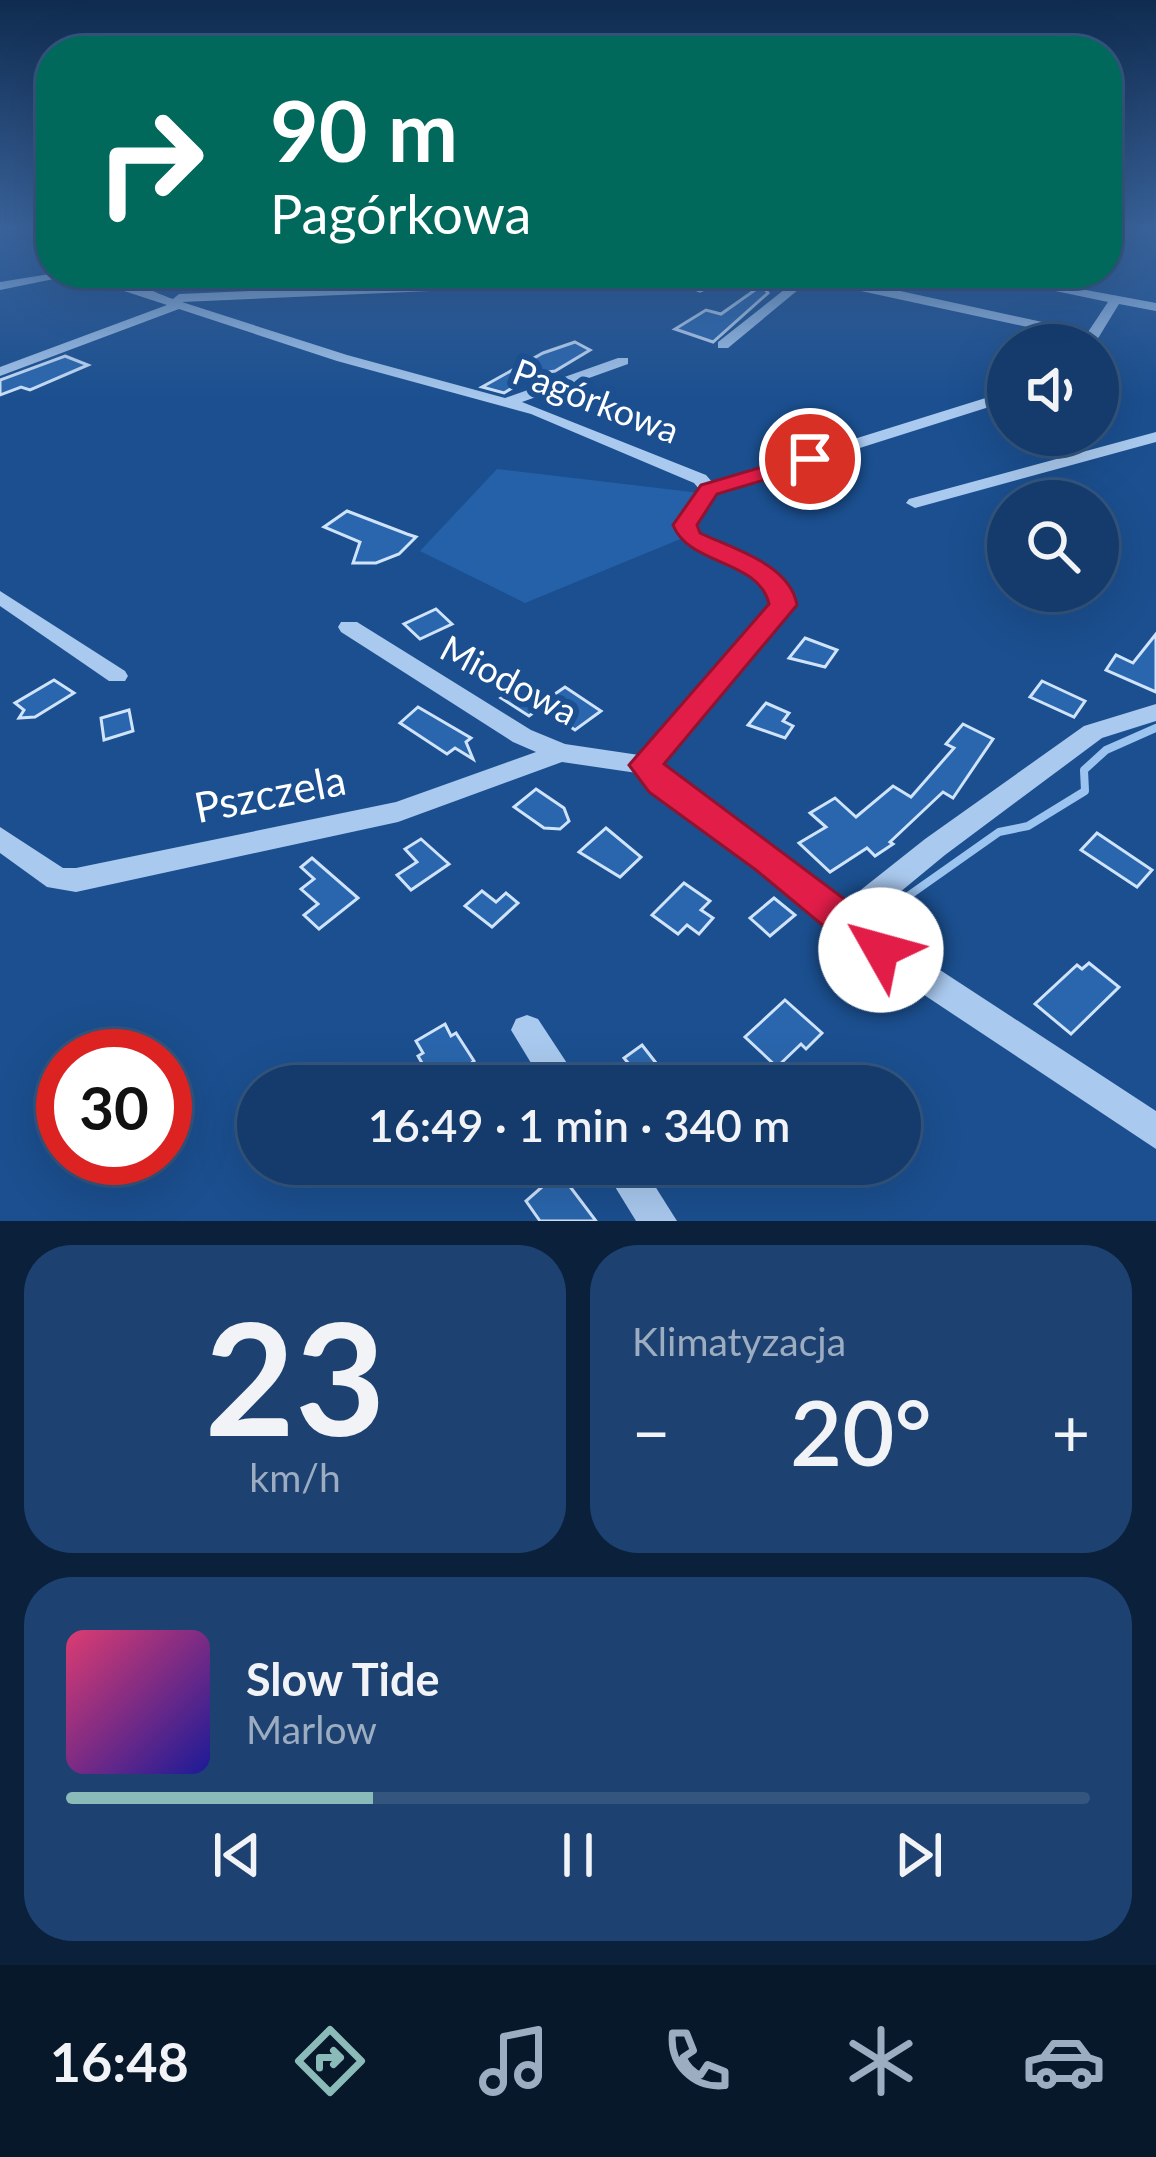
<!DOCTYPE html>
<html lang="pl">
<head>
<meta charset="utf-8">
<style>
  body { margin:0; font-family:Lato,sans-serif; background:#1d4271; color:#f1f3f6; height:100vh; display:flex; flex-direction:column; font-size:45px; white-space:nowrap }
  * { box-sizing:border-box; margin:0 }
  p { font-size:39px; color:#9dadc1 }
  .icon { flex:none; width:66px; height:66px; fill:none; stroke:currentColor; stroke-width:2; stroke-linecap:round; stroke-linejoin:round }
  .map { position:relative; height:1221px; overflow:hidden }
  .panel { display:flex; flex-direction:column; gap:24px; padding:24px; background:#0b203b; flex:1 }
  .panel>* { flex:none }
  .hud { position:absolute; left:36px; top:36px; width:1086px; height:252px; border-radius:48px; box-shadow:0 12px 48px #0002,0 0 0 3px #33557e; background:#00695c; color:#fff; overflow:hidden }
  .fabs { position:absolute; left:987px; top:324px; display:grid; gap:24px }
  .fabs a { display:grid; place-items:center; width:132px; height:132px; border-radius:50%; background:#143b6b; box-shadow:0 12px 48px #0002,0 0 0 3px #33557e; font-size:60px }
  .speed { position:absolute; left:36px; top:1029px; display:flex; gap:24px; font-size:60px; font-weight:700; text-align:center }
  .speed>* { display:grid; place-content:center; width:156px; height:156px; border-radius:50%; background:#143b6b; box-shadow:0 12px 48px #0002,0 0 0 3px #33557e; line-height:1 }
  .speed .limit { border:18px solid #d22; background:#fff; color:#111 }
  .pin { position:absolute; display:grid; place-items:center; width:102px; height:102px; color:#fff; margin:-51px; border:6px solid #fff; border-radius:50%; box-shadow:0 3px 12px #0007 }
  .me { position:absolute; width:132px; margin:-66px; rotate:308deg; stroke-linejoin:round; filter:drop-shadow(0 0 9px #0008) }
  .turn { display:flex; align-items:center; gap:42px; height:252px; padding:0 36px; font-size:54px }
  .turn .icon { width:156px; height:156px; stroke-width:2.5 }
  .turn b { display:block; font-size:84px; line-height:102px }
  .big { font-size:90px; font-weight:600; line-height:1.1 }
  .panel .widget { flex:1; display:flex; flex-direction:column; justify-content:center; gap:18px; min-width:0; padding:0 42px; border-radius:48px; background:#1d4271 }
  .panel .dial { align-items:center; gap:0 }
  .dial b { font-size:156px; line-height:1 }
  .song { display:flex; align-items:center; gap:36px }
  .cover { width:144px; height:144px; border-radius:18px; background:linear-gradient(135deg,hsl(340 70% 55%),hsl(240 70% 35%)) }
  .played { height:12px; border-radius:6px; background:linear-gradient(90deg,#8bbbb9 30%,#33557e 30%) }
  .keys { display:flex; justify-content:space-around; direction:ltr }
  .heat { display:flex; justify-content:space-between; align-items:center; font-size:66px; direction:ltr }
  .panel .tiles { flex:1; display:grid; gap:24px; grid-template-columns:1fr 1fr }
  .widget:last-child { grid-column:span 2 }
  .trip { position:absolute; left:237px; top:1065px; width:684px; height:120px; border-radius:60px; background:#143b6b; box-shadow:0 12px 48px #0002,0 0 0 3px #33557e; font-weight:600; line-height:120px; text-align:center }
  .dock { display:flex; height:192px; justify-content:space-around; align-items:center; background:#08182b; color:#9dadc1 }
  .dock .icon { width:84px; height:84px }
  .dock .on { color:#8bbbb9 }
  .dock b { font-size:54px; color:#f1f3f6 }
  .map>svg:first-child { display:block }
</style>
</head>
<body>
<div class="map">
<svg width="1156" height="1221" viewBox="0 0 1156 1221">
  <rect width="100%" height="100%" fill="#1b4f8f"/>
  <!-- green -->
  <path fill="#2461a8" d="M497,469L692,492L702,494L680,530L683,538L525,603L420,551Z"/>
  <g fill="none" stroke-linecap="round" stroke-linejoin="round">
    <!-- stream -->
    <path stroke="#9cc4f0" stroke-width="8" d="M901,901L999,832L1028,826L1085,791L1084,770L1106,750L1156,728"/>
  </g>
  <!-- building -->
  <g fill="#2a66ad" stroke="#cfe3fa" stroke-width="3">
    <path d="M672,273H741L700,291L668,278Z"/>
    <path d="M762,285L768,293L713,342L675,329L706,310L721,314Z"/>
    <path d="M575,342L590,350L555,371L535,374L504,393L482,387L543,353Z"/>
    <path d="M65,356L88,365L30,390L21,387L0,395V380Z"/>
    <path d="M347,511L407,534L416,537L399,554L376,563H353L360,542L324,527Z"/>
    <path d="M436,609L452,624L420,639L404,624Z"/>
    <path d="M1156,634V692L1106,670L1116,655L1133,663Z"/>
    <path d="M805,638L837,650L825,667L789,658Z"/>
    <path d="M54,680L74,693L35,717L19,718L24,710L15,703Z"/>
    <path d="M1042,681L1085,701L1074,717L1030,697Z"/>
    <path d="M521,684L549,698L565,687L601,711L575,730L541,707L529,716L501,698Z"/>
    <path d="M766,703L789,713L783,721L793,726L785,738L748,725Z"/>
    <path d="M418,707L471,738L466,742L473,759L455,748L447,754L400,723Z"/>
    <path d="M129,710L133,731L104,740L101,718Z"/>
    <path d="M963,724L993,739L953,798L943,792L890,842L893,844L875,856L867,848L830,872L799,843L826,827L810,813L835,798L856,817L893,786L911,797L954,748L946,744Z"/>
    <path d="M536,789L564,808L569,821L560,829L544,828L514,807Z"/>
    <path d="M606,828L641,857L620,877L579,852Z"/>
    <path d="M1097,833L1152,870L1137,887L1081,850Z"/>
    <path d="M421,839L449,864L411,890L397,875L417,862L405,849Z"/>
    <path d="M312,858L358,898L319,929L304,915L318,904L301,889L314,879L301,867Z"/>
    <path d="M684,883L710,901L701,910L713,918L699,934L687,925L678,934L652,915Z"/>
    <path d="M482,891L496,902L506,893L518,903L492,927L465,906Z"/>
    <path d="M774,898L795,915L770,936L750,918Z"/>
    <path d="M1089,963L1119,987L1071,1034L1035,1004L1077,965L1082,969Z"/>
    <path d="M785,1000L822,1033L806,1049L801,1044L777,1067L745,1037Z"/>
    <path d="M445,1024L451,1036L456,1033L474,1061L452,1080L441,1070L430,1077L418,1056L423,1053L416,1041Z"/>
    <path d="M642,1045L674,1086H598L629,1064L624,1058Z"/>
    <path d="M559,1172L596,1221H540L526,1201Z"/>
  </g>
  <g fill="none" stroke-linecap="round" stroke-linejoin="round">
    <!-- minor -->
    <g fill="#a9c9ee" fill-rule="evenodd">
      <path d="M56,273H83L0,290V282Z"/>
      <path d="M95,273C117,273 150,291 173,299L179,294L668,273L635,282L182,302L347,355L505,398L618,358H628V364L522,402L706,475L713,483L1008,391V401L715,494L698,517L696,531C730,559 777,558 793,605L659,766L843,904L925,839L1084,726L1156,704V721L1102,738L945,855L865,921L1156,1111V1149L870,959L642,781L637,773L562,762L398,822L76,892L47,887L0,853V827L63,868H76L396,802L536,752L513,742L341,632L338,627L341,622H357L531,730L565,744L639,755L772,604C758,562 704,562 677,532L680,517L700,490L694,483L531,414L337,361L179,309L0,376V367L167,305L118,289Z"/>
      <path d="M787,273H818L1088,332L1108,302L970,273H995L1156,303V311L1119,304L1097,340L1092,341L810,280L728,348H718V342L799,278Z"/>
      <path d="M1156,432V442L915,508L906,503L909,499Z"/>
      <path d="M0,591L125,671L128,676L125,681H109L0,606Z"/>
      <path d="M527,1015L538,1019L582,1086H545L511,1030L516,1019Z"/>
      <path d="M601,1164H641L677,1221H636Z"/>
    </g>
  </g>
  <!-- sky -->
  <linearGradient id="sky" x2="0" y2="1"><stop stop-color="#0f2b4f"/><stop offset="0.57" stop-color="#39639b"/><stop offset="1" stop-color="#39639b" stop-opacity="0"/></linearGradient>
  <rect width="1156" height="400" fill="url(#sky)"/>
  <!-- route -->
  <path fill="#e11d48" stroke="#92132f" stroke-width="3" d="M810,453L821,459L818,464L717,494L697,525L700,533C733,549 790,564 797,605L664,764L895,937L901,950L895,962L881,967L867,962L756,870L649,792L629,765L769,604C759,559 689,566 673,525L701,485Z"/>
  <g text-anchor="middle" stroke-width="12" stroke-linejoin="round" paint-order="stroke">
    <!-- street labels -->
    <g font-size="36" fill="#fff" stroke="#1b4f8f">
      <text transform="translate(596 401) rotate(21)" y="13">Pagórkowa</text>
      <text transform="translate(509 680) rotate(28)" y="13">Miodowa</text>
    </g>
    <!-- near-street labels -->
    <g font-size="42" fill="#fff" stroke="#1b4f8f">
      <text transform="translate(270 794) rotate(-11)" y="15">Pszczela</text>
    </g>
  </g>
</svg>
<div class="fabs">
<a><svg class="icon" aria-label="sound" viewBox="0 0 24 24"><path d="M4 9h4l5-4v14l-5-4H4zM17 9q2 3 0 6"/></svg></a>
<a><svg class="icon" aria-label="search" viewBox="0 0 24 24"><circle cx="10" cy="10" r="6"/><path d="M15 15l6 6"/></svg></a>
</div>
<div class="speed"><div class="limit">30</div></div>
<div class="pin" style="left:810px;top:459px;background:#d93025"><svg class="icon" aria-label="arrive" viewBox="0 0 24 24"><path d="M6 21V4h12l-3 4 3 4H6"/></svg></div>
<svg class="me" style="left:881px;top:950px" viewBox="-20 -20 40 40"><circle r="19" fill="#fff"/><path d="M0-13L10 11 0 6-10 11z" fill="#e11d48"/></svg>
<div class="trip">16:49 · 1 min · 340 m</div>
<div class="hud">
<div class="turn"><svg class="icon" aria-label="right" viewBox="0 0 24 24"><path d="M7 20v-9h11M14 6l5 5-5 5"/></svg><div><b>90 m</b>Pagórkowa</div></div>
</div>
</div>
<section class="panel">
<div class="tiles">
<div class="widget dial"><b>23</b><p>km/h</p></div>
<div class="widget"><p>Klimatyzacja</p>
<div class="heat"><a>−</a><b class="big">20°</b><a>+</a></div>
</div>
<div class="widget">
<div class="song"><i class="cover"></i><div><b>Slow Tide</b><p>Marlow</p></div></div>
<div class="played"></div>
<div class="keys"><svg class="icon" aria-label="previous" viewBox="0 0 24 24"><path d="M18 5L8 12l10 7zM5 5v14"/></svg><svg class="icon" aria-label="pause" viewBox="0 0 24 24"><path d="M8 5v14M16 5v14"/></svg><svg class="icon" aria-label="next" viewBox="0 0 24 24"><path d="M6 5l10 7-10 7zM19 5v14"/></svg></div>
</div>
</div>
</section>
<nav class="dock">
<b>16:48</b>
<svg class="icon on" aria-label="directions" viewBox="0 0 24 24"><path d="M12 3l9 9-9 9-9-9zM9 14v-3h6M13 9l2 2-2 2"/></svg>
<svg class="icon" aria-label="music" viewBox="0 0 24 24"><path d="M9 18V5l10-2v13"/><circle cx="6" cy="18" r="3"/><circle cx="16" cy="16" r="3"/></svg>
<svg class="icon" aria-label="phone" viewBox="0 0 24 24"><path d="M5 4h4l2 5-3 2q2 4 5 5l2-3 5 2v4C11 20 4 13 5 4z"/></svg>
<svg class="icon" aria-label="climate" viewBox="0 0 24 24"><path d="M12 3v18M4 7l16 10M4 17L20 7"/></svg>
<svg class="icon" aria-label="car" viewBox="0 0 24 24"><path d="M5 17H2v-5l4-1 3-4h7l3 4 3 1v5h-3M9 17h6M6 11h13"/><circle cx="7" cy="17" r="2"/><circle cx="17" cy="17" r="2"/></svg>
</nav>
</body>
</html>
